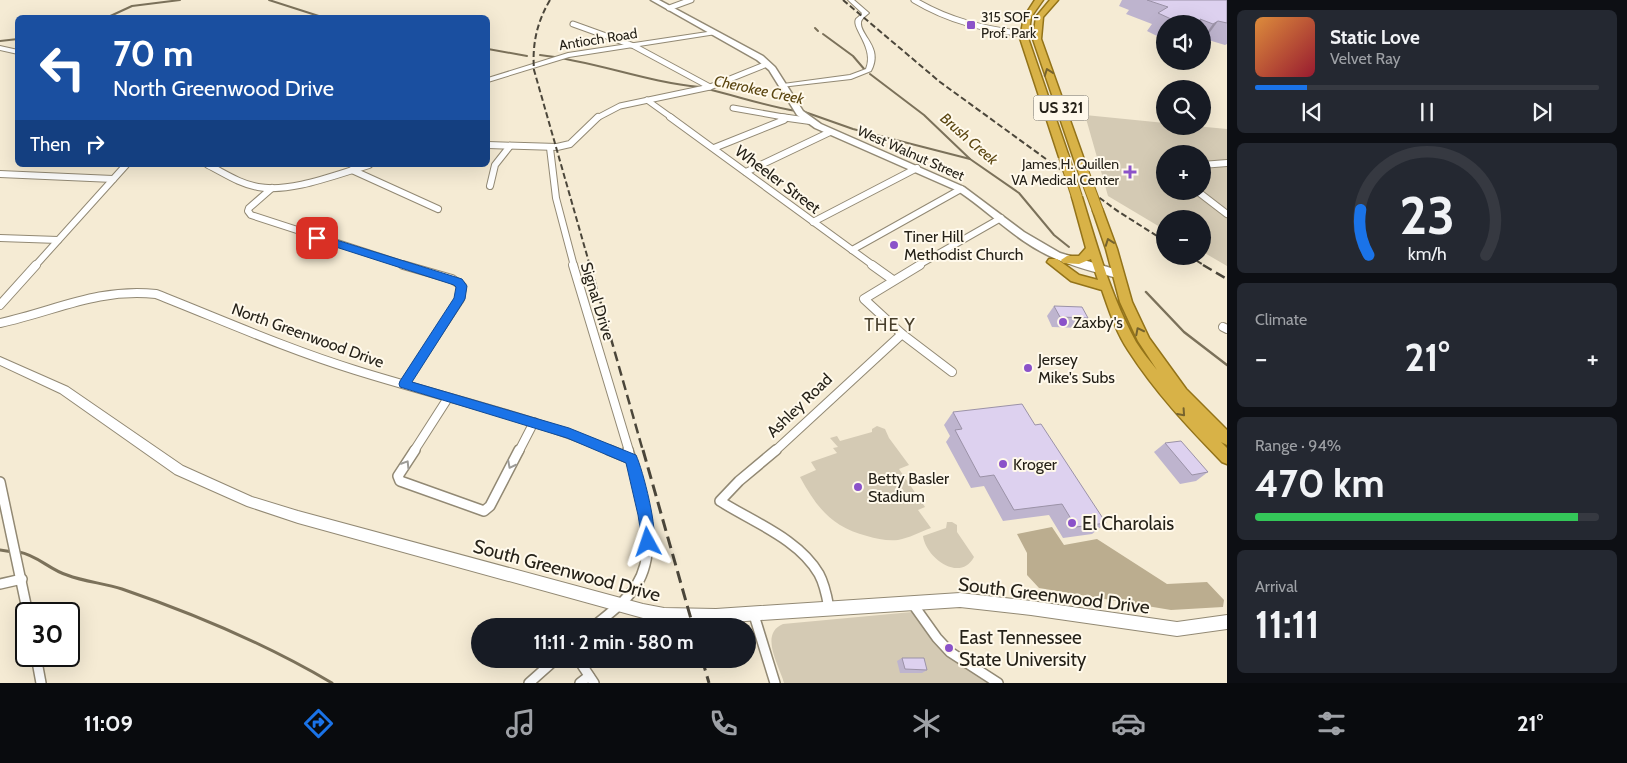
<!DOCTYPE html>
<html lang="en">
<head>
<meta charset="utf-8">
<style>
  body { margin:0; font-family:Cabin,sans-serif; background:#242831; color:#f1f3f6; height:100vh; display:flex; flex-direction:column; font-size:19px; white-space:nowrap }
  * { box-sizing:border-box; margin:0 }
  p { font-size:16px; color:#9ea1a6 }
  .icon { flex:none; width:28px; height:28px; fill:none; stroke:currentColor; stroke-width:2; stroke-linecap:round; stroke-linejoin:round }
  .map { position:relative; flex:1; overflow:hidden }
  .details { display:flex; flex-direction:column; gap:10px; padding:10px; background:#0d0f14; width:400px }
  .details>* { flex:none }
  .hud { position:absolute; left:15px; top:15px; width:475px; height:152px; border-radius:8px; box-shadow:0 5px 20px #0002; background:#1a4fa0; color:#fff; overflow:hidden }
  .fabs { position:absolute; left:1156px; top:15px; display:grid; gap:10px }
  .fabs a { display:grid; place-items:center; width:55px; height:55px; border-radius:50%; background:#171b24; box-shadow:0 5px 20px #0002; font-size:25px }
  .speed { position:absolute; left:15px; top:602px; display:flex; gap:10px; font-size:25px; font-weight:700; text-align:center }
  .speed>* { display:grid; place-content:center; width:65px; height:65px; border-radius:50%; background:#171b24; box-shadow:0 5px 20px #0002; line-height:1 }
  .speed .limit { border:2px solid #111; border-radius:8px; background:#fff; color:#111 }
  .pin { position:absolute; display:grid; place-items:center; width:42px; height:42px; color:#fff; margin:-21px; border-radius:10px; box-shadow:0 2px 8px #0006 }
  .me { position:absolute; width:55px; margin:-28px; rotate:355deg; stroke-linejoin:round; filter:drop-shadow(0 0 4px #0008) }
  .turn { display:flex; align-items:center; gap:18px; height:105px; padding:0 15px; font-size:22px }
  .turn .icon { width:65px; height:65px; stroke-width:2.5 }
  .turn b { display:block; font-size:35px; line-height:42px }
  .then { display:flex; align-items:center; height:48px; padding:0 15px; background:#0003; gap:10px; font-size:19px }
  .big { font-size:38px; font-weight:700; line-height:1.1 }
  .details .widget { flex:1; display:flex; flex-direction:column; justify-content:center; gap:8px; min-width:0; padding:0 18px; border-radius:8px; background:#242831 }
  .details .dial { align-items:center; gap:0 }
  .dial svg { height:130px; overflow:visible; fill:none; stroke:#363941; stroke-width:7; stroke-linecap:round; text-anchor:middle }
  .dial text { fill:#f1f3f6; stroke:none }
  .song { display:flex; align-items:center; gap:15px }
  .cover { width:60px; height:60px; border-radius:8px; background:linear-gradient(135deg,hsl(30 70% 55%),hsl(350 70% 35%)) }
  .played { height:5px; border-radius:2px; background:linear-gradient(90deg,#1a73e8 15%,#363941 15%) }
  .keys { display:flex; justify-content:space-around; direction:ltr }
  .heat { display:flex; justify-content:space-between; align-items:center; font-size:28px; direction:ltr }
  .charge { height:8px; border-radius:4px; background:linear-gradient(90deg,#34c759 94%,#363941 0) }
  .trip { position:absolute; left:471px; top:618px; width:285px; height:50px; border-radius:25px; background:#171b24; box-shadow:0 5px 20px #0002; font-weight:700; line-height:50px; text-align:center }
  .dock { display:flex; height:80px; justify-content:space-around; align-items:center; background:#090b0e; color:#9ea1a6 }
  .dock .icon { width:35px; height:35px }
  .dock .selected { color:#1a73e8 }
  .dock b { font-size:22px; color:#f1f3f6 }
  main { display:flex; flex:1; min-height:0 }
  .map>svg:first-child { display:block }
</style>
</head>
<body>
<main>
<div class="map">
<svg width="1227" height="683" viewBox="0 0 1227 683">
  <rect width="100%" height="100%" fill="#f5ebd4"/>
  <!-- green -->
  <g fill="#d4cab4" fill-rule="evenodd">
    <path d="M1085,115L1165,123V126H1195L1227,129V266L1203,252L1202,219H1165V230L1108,196ZM1165,154H1202V191H1165Z"/>
    <path d="M877,426L885,429L889,438L909,465L899,469L925,507L918,510L931,528C920,532 909,538 898,540C887,541 877,539 867,536C832,527 817,508 800,477L816,470L811,462L837,453L833,448L838,447L830,438L837,436L840,441L872,432V429Z"/>
    <path d="M947,522H952L957,525V532L974,557C960,583 926,558 923,536L946,528Z"/>
    <path d="M912,612C923,618 926,635 935,644C950,661 970,671 989,683H784C779,665 759,634 783,624Z"/>
  </g>
  <!-- forest -->
  <path fill="#bbad8f" d="M1052,527L1064,545L1097,539L1167,584L1207,582L1224,600L1223,607L1171,610L1039,588L1027,575V553L1017,534Z"/>
  <g fill="none" stroke-linecap="round" stroke-linejoin="round">
    <!-- stream-far2 -->
    <g stroke="#7b715a" stroke-width="2">
      <path d="M269,0L325,18"/>
      <path d="M106,18L132,6L180,0"/>
      <path d="M815,28L818,31"/>
      <path d="M823,34L853,56L865,70"/>
      <path d="M0,41L18,39"/>
      <path d="M488,49L527,56"/>
      <path d="M540,55C595,61 645,82 700,87"/>
      <path d="M870,74L924,115L970,159L1019,193L1054,235L1069,247"/>
      <path d="M707,89C737,96 766,106 796,111"/>
      <path d="M802,111L853,129L970,159"/>
    </g>
    <!-- stream-far1 -->
    <path stroke="#7b715a" stroke-width="2.5" d="M1146,292L1184,332L1227,365"/>
    <!-- stream -->
    <g stroke="#7b715a" stroke-width="3">
      <path d="M0,550L13,552"/>
      <path d="M19,552C37,555 50,570 67,575C85,582 104,583 122,589C195,614 266,644 332,683"/>
    </g>
    <defs>
      <g id="minor-far3">
        <path d="M914,0C949,21 984,29 1024,34"/>
        <path d="M669,8L691,0"/>
        <path d="M573,24L634,46L710,87"/>
        <path d="M647,100L672,118"/>
        <path d="M733,108L789,118"/>
        <path d="M597,118L620,106L710,87L767,64"/>
      </g>
      <g id="minor-far2">
        <path d="M670,117L874,266"/>
        <path d="M781,117L810,121"/>
        <path d="M488,145L557,147L570,144L598,117"/>
        <path d="M550,148L556,198L574,266"/>
        <path d="M714,148L784,120"/>
        <path d="M208,165C224,173 240,184 258,187C292,193 337,174 369,165"/>
        <path d="M1202,165L1227,163"/>
        <path d="M352,170L438,209"/>
        <path d="M746,172L830,132"/>
        <path d="M0,174L113,179"/>
        <path d="M490,186L495,165L510,146"/>
        <path d="M272,188L249,208L248,211L251,215L408,266"/>
        <path d="M1197,191L1227,214"/>
        <path d="M813,222L917,168"/>
        <path d="M0,238L58,240"/>
        <path d="M852,250L961,189"/>
        <path d="M35,266L126,165"/>
        <path d="M917,266L1001,218"/>
      </g>
      <g id="minor-far1">
        <path d="M403,265L452,279L462,286L460,299L404,384"/>
        <path d="M573,265L629,451"/>
        <path d="M872,265L893,280"/>
        <path d="M920,265L864,299L902,334L952,372"/>
        <path d="M0,305L36,265"/>
        <path d="M0,323C56,311 96,288 156,294C222,320 287,349 355,370C441,397 529,416 612,451"/>
        <path d="M1223,327L1227,329"/>
        <path d="M414,451L448,398"/>
        <path d="M519,451L534,422"/>
        <path d="M775,451L902,334"/>
      </g>
      <g id="minor">
        <path d="M415,450L398,476L400,481L484,511L490,506L519,450"/>
        <path d="M609,450L631,459"/>
        <path d="M776,450L739,481L720,501C753,522 799,539 819,574C825,585 827,597 829,608"/>
        <path d="M0,482L28,614"/>
        <path d="M0,584L22,579"/>
        <path d="M912,603L937,638L950,652L998,683"/>
        <path d="M754,615L775,683"/>
        <path d="M594,626C609,614 625,602 636,586C661,546 641,491 628,450"/>
        <path d="M36,656L41,683"/>
        <path d="M578,659L594,683"/>
        <path d="M529,683L556,659"/>
        <path d="M580,683L589,676"/>
      </g>
      <g id="tertiary">
        <path d="M848,0H854L869,13C866,16 862,18 861,22C859,35 884,47 871,71L851,79L781,87L780,86L783,84L850,75L866,69C875,48 851,28 856,19C857,18 862,14 862,13Z"/>
        <path d="M714,31L716,32V34L569,57L488,82V78L568,53Z"/>
        <path d="M0,46L18,50V54L0,50Z"/>
        <path d="M0,357L68,387L183,466L252,497L298,511L643,604L664,608L716,609L960,593L1031,601L1177,622L1227,615V629L1177,636L1031,615L960,607L716,623L664,622L643,618L298,523L247,506L175,474L60,393L0,365Z"/>
      </g>
      <path id="secondary" d="M651,0H659L763,56L775,67L803,111L821,124L964,187L1024,232L1060,253L1121,271L1122,274L1117,278C1096,272 1074,267 1054,258C1018,243 990,212 958,191L815,128L797,115L769,70L757,60Z"/>
      <g id="trunk">
        <path d="M1035,0H1043L1031,17L1028,38L1069,157L1064,160L1059,157L1020,38L1024,17Z"/>
        <path d="M1050,0H1058L1043,17L1041,39L1087,168L1082,171L1077,168L1033,39L1036,17Z"/>
        <path d="M1077,194L1082,197C1097,246 1111,297 1136,342C1142,352 1150,361 1157,370L1138,341L1120,302L1106,249L1093,211L1094,209H1102L1103,211L1117,249L1132,302L1149,338L1186,389L1227,430V445L1221,442L1227,448V464L1222,462C1188,427 1155,392 1128,350C1116,332 1109,310 1102,290L1071,281L1047,262L1049,259H1057L1079,275L1098,280L1091,259L1079,264L1063,263L1061,260L1067,256H1079L1086,248L1072,197Z"/>
      </g>
    </defs>
    <!-- minor-far3 casing -->
    <use href="#minor-far3" stroke="#928974" stroke-width="7"/>
    <!-- minor-far2 casing -->
    <use href="#minor-far2" stroke="#928974" stroke-width="8"/>
    <!-- minor-far1 casing -->
    <use href="#minor-far1" stroke="#928974" stroke-width="10"/>
    <!-- minor casing -->
    <use href="#minor" stroke="#928974" stroke-width="12"/>
    <!-- tertiary casing -->
    <use href="#tertiary" stroke="#928974" stroke-width="2"/>
    <!-- secondary casing -->
    <use href="#secondary" stroke="#928974" stroke-width="3"/>
    <!-- trunk casing -->
    <use href="#trunk" stroke="#937319" stroke-width="3"/>
    <!-- minor-far3 -->
    <use href="#minor-far3" stroke="#fff" stroke-width="5"/>
    <!-- minor-far2 -->
    <use href="#minor-far2" stroke="#fff" stroke-width="6"/>
    <!-- minor-far1 -->
    <use href="#minor-far1" stroke="#fff" stroke-width="8"/>
    <!-- minor -->
    <use href="#minor" stroke="#fff" stroke-width="9"/>
    <!-- tertiary -->
    <use href="#tertiary" fill="#fff" fill-rule="evenodd"/>
    <!-- secondary -->
    <use href="#secondary" fill="#fff" fill-rule="evenodd"/>
    <!-- trunk -->
    <use href="#trunk" fill="#d8b247" fill-rule="evenodd"/>
    <!-- rail-far2 -->
    <g stroke="#4b463a" stroke-width="2" stroke-dasharray="6 3" stroke-linecap="butt">
      <path d="M550,0C537,22 532,44 534,70L590,266"/>
      <path d="M843,0L940,82L1119,212L1165,241"/>
      <path d="M1189,256L1205,266"/>
    </g>
    <!-- rail-far1 -->
    <g stroke="#4b463a" stroke-width="2.5" stroke-dasharray="10 5" stroke-linecap="butt">
      <path d="M590,265L643,451"/>
      <path d="M1203,265L1227,279"/>
    </g>
    <!-- rail -->
    <g stroke="#4b463a" stroke-width="3" stroke-dasharray="12 6" stroke-linecap="butt">
      <path d="M643,450L693,626"/>
      <path d="M702,659L709,683"/>
    </g>
    <defs>
      <g id="trunk-bridge">
        <path d="M1064,157L1077,197"/>
        <path d="M1082,168L1098,211"/>
      </g>
    </defs>
    <!-- trunk-bridge casing -->
    <use href="#trunk-bridge" stroke="#937319" stroke-width="12" stroke-linecap="butt"/>
    <!-- trunk-bridge -->
    <use href="#trunk-bridge" stroke="#d8b247" stroke-width="10"/>
  </g>
  <!-- wall -->
  <g fill="#beb4ce">
    <path d="M1122,0H1227V44L1225,45L1205,39L1202,41V24H1165V40L1147,31L1152,24L1126,14L1129,10L1119,6Z"/>
    <path d="M1054,306L1088,318L1080,328L1052,327L1047,316Z"/>
    <path d="M953,412L1035,425L1106,523L1092,534L1063,538L1049,515L1003,521L984,486L971,488L946,442L950,436L944,425Z"/>
    <path d="M1165,443L1208,472L1196,481L1180,484L1154,452Z"/>
    <path d="M902,658L927,670L922,673H900L897,661Z"/>
  </g>
  <!-- shaded-wall -->
  <path fill="#9b92a7" d="M1218,21L1205,39L1202,41V39L1213,24Z"/>
  <!-- building -->
  <g fill="#ddd1ef" stroke="#9b92a7">
    <path d="M1147,0H1227V23L1218,21L1213,24L1200,19L1202,24H1182L1158,13L1168,7Z"/>
    <path d="M1054,306L1082,307L1088,318L1060,317Z"/>
    <path d="M1022,404L1035,425L1041,424L1106,523L1076,527L1062,504L1014,510L994,475L980,477L955,430L962,429L953,412Z"/>
    <path d="M1181,441L1208,472L1192,475L1165,443Z"/>
    <path d="M902,658H924L927,670L905,669Z"/>
  </g>
  <!-- one-way arrows -->
  <defs><path id="oneway-chevron" d="M-2-3.5L2.5 0L-2 3.5" fill="none" stroke-width="1.6" stroke-linecap="round" stroke-linejoin="round" transform="scale(1.25)"/></defs>
  <g stroke="#76632e">
    <use href="#oneway-chevron" transform="translate(1048 72) rotate(-110)"/>
    <use href="#oneway-chevron" transform="translate(1109 242) rotate(-110)"/>
    <use href="#oneway-chevron" transform="translate(1139 331) rotate(-117)"/>
    <use href="#oneway-chevron" transform="translate(1182 413) rotate(48)"/>
  </g>
  <g stroke="#9d9c98">
    <use href="#oneway-chevron" transform="translate(406 464) rotate(-58)"/>
    <use href="#oneway-chevron" transform="translate(511 465) rotate(117)"/>
  </g>
  <!-- route -->
  <path fill="#1a73e8" stroke="#114b97" d="M317,234L462,279L467,286L465,299L412,382L569,428L636,455C643,470 659,532 653,546L648,548L643,546L638,515L626,463L567,438L400,387L399,384L400,381L454,298L456,287L454,285L314,240V235Z"/>
  <!-- markers -->
  <g fill="#8b52c9" stroke="#fff9eb" stroke-width="2">
    <rect x="966" y="20" width="10" height="10" rx="2.5"/>
    <path d="M1127.5 164.5h5v5h5v5h-5v5h-5v-5h-5v-5h5z"/>
    <circle cx="894" cy="245" r="5"/>
    <circle cx="1063" cy="322" r="5"/>
    <circle cx="1028" cy="368" r="5"/>
    <circle cx="1003" cy="464" r="5"/>
    <circle cx="858" cy="487" r="5"/>
    <circle cx="1072" cy="523" r="5"/>
    <circle cx="949" cy="648" r="5"/>
  </g>
  <g text-anchor="middle" stroke-width="4" stroke-linejoin="round" paint-order="stroke">
    <!-- far-poi labels -->
    <g font-size="14" fill="#262219" stroke="#fff9eb" text-anchor="start">
      <text x="981" y="22">315 SOF -<tspan x="981" dy="16">Prof. Park</tspan></text>
      <text x="1119" y="169" text-anchor="end">James H. Quillen<tspan x="1119" dy="16">VA Medical Center</tspan></text>
    </g>
    <!-- far-street labels -->
    <g font-size="14" fill="#262219" stroke="#fff9eb">
      <text transform="translate(598 39) rotate(-9)" y="5">Antioch Road</text>
      <text transform="translate(911 153) rotate(24)" y="5">West Walnut Street</text>
    </g>
    <!-- far-water labels -->
    <g font-size="15" font-style="italic" fill="#5b4611" stroke="#fff9eb">
      <text transform="translate(759 90) rotate(12)" y="5">Cherokee Creek</text>
      <text transform="translate(969 139) rotate(41)" y="5">Brush Creek</text>
    </g>
    <!-- shield labels -->
    <rect fill="#fff9eb" stroke="#676258" stroke-width="1" x="1033.5" y="95.5" width="55" height="25" rx="4"/>
    <g font-size="15" font-weight="bold" fill="#262219">
      <text x="1061" y="113">US 321</text>
    </g>
    <!-- street labels -->
    <g font-size="16" fill="#262219" stroke="#fff9eb">
      <text transform="translate(778 179) rotate(37)" y="6">Wheeler Street</text>
      <text transform="translate(598 301) rotate(73)" y="6">Signal Drive</text>
      <text transform="translate(308 335) rotate(20)" y="6">North Greenwood Drive</text>
      <text transform="translate(799 405) rotate(-44)" y="6">Ashley Road</text>
    </g>
    <!-- poi labels -->
    <g font-size="16" fill="#262219" stroke="#fff9eb" text-anchor="start">
      <text x="904" y="242">Tiner Hill<tspan x="904" dy="18">Methodist Church</tspan></text>
      <text x="1073" y="328">Zaxby's</text>
      <text x="1038" y="365">Jersey<tspan x="1038" dy="18">Mike's Subs</tspan></text>
      <text x="1013" y="470">Kroger</text>
      <text x="868" y="484">Betty Basler<tspan x="868" dy="18">Stadium</tspan></text>
    </g>
    <!-- neighbourhood labels -->
    <g font-size="18" letter-spacing="1" fill="#483f2c" stroke="#fff9eb">
      <text x="890" y="331">THE Y</text>
    </g>
    <!-- near-poi labels -->
    <g font-size="19" fill="#262219" stroke="#fff9eb" text-anchor="start">
      <text x="1082" y="530">El Charolais</text>
      <text x="959" y="644">East Tennessee<tspan x="959" dy="22">State University</tspan></text>
    </g>
    <!-- near-street labels -->
    <g font-size="19" fill="#262219" stroke="#fff9eb">
      <text transform="translate(567 570) rotate(15)" y="7">South Greenwood Drive</text>
      <text transform="translate(1054 595) rotate(7)" y="7">South Greenwood Drive</text>
    </g>
  </g>
</svg>
<div class="fabs">
<a><svg class="icon" aria-label="sound" viewBox="0 0 24 24"><path d="M4 9h4l5-4v14l-5-4H4zM17 9q2 3 0 6"/></svg></a>
<a><svg class="icon" aria-label="search" viewBox="0 0 24 24"><circle cx="10" cy="10" r="6"/><path d="M15 15l6 6"/></svg></a>
<a>+</a>
<a>−</a>
</div>
<div class="speed"><div class="limit">30</div></div>
<div class="pin" style="left:317px;top:238px;background:#d93025"><svg class="icon" aria-label="arrive" viewBox="0 0 24 24"><path d="M6 21V4h12l-3 4 3 4H6"/></svg></div>
<svg class="me" style="left:648px;top:542px" viewBox="-20 -20 40 40"><path d="M0-17L14 15 0 8-14 15z" fill="#1a73e8" stroke="#fff" stroke-width="4"/></svg>
<div class="trip">11:11 · 2 min · 580 m</div>
<div class="hud">
<div class="turn"><svg class="icon" aria-label="left" viewBox="0 0 24 24"><path d="M17 20v-9H6M10 6l-5 5 5 5"/></svg><div><b>70 m</b>North Greenwood Drive</div></div>
<div class="then">Then<svg class="icon" aria-label="right" viewBox="0 0 24 24"><path d="M7 20v-9h11M14 6l5 5-5 5"/></svg></div>
</div>
</div>
<section class="details">
<div class="widget">
<div class="song"><i class="cover"></i><div><b>Static Love</b><p>Velvet Ray</p></div></div>
<div class="played"></div>
<div class="keys"><svg class="icon" aria-label="previous" viewBox="0 0 24 24"><path d="M18 5L8 12l10 7zM5 5v14"/></svg><svg class="icon" aria-label="pause" viewBox="0 0 24 24"><path d="M8 5v14M16 5v14"/></svg><svg class="icon" aria-label="next" viewBox="0 0 24 24"><path d="M6 5l10 7-10 7zM19 5v14"/></svg></div>
</div>
<div class="widget dial"><svg viewBox="0 0 100 80">
<path d="M14 69A42 42 0 1 1 86 69"/>
<path d="M14 69A42 42 0 0 1 9 41" stroke="#1a73e8"/>
<text x="50" y="56" font-size="32" font-weight="700">23</text>
<text x="50" y="72" font-size="11">km/h</text>
</svg></div>
<div class="widget"><p>Climate</p>
<div class="heat"><a>−</a><b class="big">21°</b><a>+</a></div>
</div>
<div class="widget"><p>Range · 94%</p><b class="big">470 km</b><div class="charge"></div></div>
<div class="widget"><p>Arrival</p><b class="big">11:11</b></div>
</section>
</main>
<nav class="dock">
<b>11:09</b>
<svg class="icon selected" aria-label="directions" viewBox="0 0 24 24"><path d="M12 3l9 9-9 9-9-9zM9 14v-3h6M13 9l2 2-2 2"/></svg>
<svg class="icon" aria-label="music" viewBox="0 0 24 24"><path d="M9 18V5l10-2v13"/><circle cx="6" cy="18" r="3"/><circle cx="16" cy="16" r="3"/></svg>
<svg class="icon" aria-label="phone" viewBox="0 0 24 24"><path d="M5 4h4l2 5-3 2q2 4 5 5l2-3 5 2v4C11 20 4 13 5 4z"/></svg>
<svg class="icon" aria-label="climate" viewBox="0 0 24 24"><path d="M12 3v18M4 7l16 10M4 17L20 7"/></svg>
<svg class="icon" aria-label="car" viewBox="0 0 24 24"><path d="M5 17H2v-5l4-1 3-4h7l3 4 3 1v5h-3M9 17h6M6 11h13"/><circle cx="7" cy="17" r="2"/><circle cx="17" cy="17" r="2"/></svg>
<svg class="icon" aria-label="filters" viewBox="0 0 24 24"><path d="M4 7h16M4 17h16"/><circle cx="9" cy="7" r="2"/><circle cx="15" cy="17" r="2"/></svg>
<b>21°</b>
</nav>
</body>
</html>
